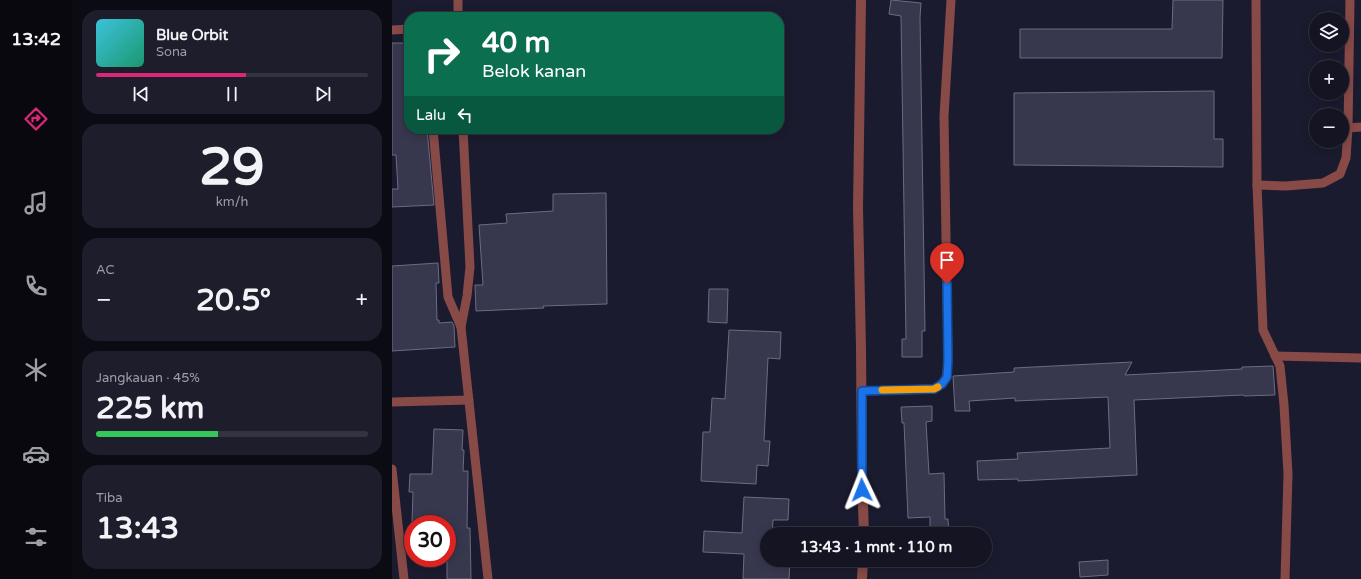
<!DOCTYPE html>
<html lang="id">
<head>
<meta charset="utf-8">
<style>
  body { margin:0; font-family:"Varela Round",sans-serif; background:#1d1d2b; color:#f1f3f6; height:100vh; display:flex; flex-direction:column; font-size:15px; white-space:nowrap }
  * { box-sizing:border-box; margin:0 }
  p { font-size:13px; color:#9d9ea6 }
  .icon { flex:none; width:22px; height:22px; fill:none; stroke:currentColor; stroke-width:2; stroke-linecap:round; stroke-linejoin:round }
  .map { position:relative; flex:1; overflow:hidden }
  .side { display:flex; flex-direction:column; gap:10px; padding:10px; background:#0b0b13; width:320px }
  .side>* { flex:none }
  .guide { position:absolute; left:12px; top:12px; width:380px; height:122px; border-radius:16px; box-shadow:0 2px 10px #0003,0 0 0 1px #333341; background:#0b6e4f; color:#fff; overflow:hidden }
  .buttons { position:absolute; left:917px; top:12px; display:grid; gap:8px }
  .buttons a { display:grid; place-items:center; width:40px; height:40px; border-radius:50%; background:#141423; box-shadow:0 2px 10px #0003,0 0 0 1px #333341; font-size:20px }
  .speed { position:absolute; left:12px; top:515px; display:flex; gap:8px; font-size:20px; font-weight:700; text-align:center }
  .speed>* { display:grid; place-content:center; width:52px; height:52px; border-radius:50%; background:#141423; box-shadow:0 2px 10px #0003,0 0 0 1px #333341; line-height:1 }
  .speed .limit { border:6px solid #d22; background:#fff; color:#111 }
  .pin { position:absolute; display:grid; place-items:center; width:34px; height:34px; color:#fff; margin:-41px -17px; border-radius:50% 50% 50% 0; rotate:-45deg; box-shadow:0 0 4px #0007 }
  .pin .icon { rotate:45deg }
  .me { position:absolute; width:44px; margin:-22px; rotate:358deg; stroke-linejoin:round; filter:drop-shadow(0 0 3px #0008) }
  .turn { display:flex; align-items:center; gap:14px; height:84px; padding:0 12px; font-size:18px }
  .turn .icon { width:52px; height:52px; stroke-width:2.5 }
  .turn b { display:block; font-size:28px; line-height:34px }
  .then { display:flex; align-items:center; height:38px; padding:0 12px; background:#0003; gap:8px; font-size:15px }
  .big { font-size:30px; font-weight:700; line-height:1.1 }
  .side .tile { flex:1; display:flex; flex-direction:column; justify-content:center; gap:6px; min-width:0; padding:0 14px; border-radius:16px; background:#1d1d2b }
  .side .dial { align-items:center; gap:0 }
  .dial b { font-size:52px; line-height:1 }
  .song { display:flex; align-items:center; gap:12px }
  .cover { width:48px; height:48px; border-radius:6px; background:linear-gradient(135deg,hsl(190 70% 55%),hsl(160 70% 35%)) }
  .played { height:4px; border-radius:2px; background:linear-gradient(90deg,#db2777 55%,#333341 55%) }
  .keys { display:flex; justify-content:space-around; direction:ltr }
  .heat { display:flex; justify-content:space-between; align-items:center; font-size:22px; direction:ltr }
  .charge { height:6px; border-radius:3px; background:linear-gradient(90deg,#34c759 45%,#333341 0) }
  .trip { position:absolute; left:368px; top:527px; width:232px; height:40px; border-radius:20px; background:#141423; box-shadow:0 2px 10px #0003,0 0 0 1px #333341; font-weight:700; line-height:40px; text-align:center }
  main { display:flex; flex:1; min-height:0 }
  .tabs { display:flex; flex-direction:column; width:72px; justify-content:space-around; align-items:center; background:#08080e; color:#9d9ea6 }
  .tabs .icon { width:28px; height:28px }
  .tabs .active { color:#db2777 }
  .tabs b { font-size:18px; color:#f1f3f6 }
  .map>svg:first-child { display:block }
</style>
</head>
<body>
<main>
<nav class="tabs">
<b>13:42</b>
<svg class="icon active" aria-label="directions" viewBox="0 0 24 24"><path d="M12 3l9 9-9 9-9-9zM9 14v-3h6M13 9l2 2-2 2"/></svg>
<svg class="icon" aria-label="music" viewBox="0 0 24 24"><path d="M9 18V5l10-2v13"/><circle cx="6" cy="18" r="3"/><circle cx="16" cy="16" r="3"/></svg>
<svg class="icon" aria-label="phone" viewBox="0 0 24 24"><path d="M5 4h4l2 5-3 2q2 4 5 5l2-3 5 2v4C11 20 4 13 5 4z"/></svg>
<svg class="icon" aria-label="climate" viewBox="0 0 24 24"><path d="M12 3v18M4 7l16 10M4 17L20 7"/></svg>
<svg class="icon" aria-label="car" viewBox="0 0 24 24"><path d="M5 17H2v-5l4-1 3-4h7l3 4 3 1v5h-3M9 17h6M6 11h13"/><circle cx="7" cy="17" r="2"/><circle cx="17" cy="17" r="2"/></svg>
<svg class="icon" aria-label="filters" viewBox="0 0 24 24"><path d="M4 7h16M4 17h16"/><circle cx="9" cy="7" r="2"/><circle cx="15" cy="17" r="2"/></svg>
</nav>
<section class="side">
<div class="tile">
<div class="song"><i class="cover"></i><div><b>Blue Orbit</b><p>Sona</p></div></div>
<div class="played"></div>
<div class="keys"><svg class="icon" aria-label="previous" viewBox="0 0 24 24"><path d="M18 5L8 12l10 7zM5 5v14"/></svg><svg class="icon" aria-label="pause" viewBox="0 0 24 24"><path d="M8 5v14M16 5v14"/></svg><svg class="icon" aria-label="next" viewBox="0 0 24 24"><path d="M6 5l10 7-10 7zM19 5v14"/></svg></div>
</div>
<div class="tile dial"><b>29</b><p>km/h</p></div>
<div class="tile"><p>AC</p>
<div class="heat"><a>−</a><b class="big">20.5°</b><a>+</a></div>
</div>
<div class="tile"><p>Jangkauan · 45%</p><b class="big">225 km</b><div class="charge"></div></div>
<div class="tile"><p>Tiba</p><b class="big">13:43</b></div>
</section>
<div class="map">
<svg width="969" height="579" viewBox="0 0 969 579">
  <rect width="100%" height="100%" fill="#1b1b2f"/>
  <!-- building -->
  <g fill="#37384e" stroke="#6b6c84">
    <path d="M499,0L529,3L528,17L533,331H530V357H510V339H514L509,16L497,14Z"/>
    <path d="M781,0H831L830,58H628V29H780Z"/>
    <path d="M0,43H17V129H35L42,205L0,207V189H6L4,155H0Z"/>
    <path d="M822,91V139H831V167L622,165V93Z"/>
    <path d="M214,193L215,304L151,306L152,308L84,311L83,285H91L87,225L115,223L114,214L161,211V194Z"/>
    <path d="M46,263L47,283H44L45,320H47V323L60,322L62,326L63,347L0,351V266Z"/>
    <path d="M317,289H336L335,323L316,322Z"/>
    <path d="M337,330L389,332L388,359L376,358L372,441H378L376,466L365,465L364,484L309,481L311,432H318L320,398L333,399Z"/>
    <path d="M740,362L733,375L850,369V367L881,366L883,395L852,396L851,395L742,400L745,475L626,481V479L586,480L585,461L626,459L625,453L718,448L716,397L623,401V398L577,401L578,411H563L561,376L622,372V368Z"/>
    <path d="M540,406V421L534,422L537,474L552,473L553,519H556L557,534H538V517L516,518L512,423H510L509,407Z"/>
    <path d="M42,429L71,430L70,450H72L71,471H76L75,528H78L79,579H55V523L20,522L21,492H17L18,474H40Z"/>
    <path d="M352,497L397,499L396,520H381L380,534H375V560L398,561L397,579H351L352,554L311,552L312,531L350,533Z"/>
    <path d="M716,560V575L688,577L687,562Z"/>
  </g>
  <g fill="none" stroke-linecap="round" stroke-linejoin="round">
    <!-- lane -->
    <g stroke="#874a47" stroke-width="9">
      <path d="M66,0V17"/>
      <path d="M864,0L865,185L871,330L888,366L892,405L896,474L893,579"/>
      <path d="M0,30L17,29"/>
      <path d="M956,128L969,127"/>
      <path d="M41,129L56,297L69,327L96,579"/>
      <path d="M865,185L894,186L931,183L948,174L954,158L956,128L958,0"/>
      <path d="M69,327L75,296L78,267L71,129"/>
      <path d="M883,356L969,358"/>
      <path d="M469,391L542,389C556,381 555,375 556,360L552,116L559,0"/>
      <path d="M0,402L77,400"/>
      <path d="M0,469L12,579"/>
    </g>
    <!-- street -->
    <g stroke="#874a47" stroke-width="10">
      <path d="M469,0L466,208L469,348L470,476L472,534"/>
      <path d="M470,579L471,560"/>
    </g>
  </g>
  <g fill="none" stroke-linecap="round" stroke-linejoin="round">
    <defs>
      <path id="route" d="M470,490V391L542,389L550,384L555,377L556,360L555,284"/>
    </defs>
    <!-- route casing -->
    <use href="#route" stroke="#114b97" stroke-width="10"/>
    <!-- route -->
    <use href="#route" stroke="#1a73e8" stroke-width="7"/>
    <!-- slow -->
    <path stroke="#f59e0b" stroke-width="7" d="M490,390L542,389L546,387"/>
  </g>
</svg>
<div class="buttons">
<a><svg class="icon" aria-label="layers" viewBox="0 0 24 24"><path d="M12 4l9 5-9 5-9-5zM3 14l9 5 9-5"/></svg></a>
<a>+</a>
<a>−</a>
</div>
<div class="speed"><div class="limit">30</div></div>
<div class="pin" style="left:555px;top:284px;background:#d93025"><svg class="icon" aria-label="arrive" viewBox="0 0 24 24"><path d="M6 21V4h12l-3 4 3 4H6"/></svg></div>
<svg class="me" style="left:470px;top:490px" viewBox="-20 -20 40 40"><path d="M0-17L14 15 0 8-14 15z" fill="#1a73e8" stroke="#fff" stroke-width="4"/></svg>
<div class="trip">13:43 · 1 mnt · 110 m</div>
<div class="guide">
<div class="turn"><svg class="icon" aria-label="right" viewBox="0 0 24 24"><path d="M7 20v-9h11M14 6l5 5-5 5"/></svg><div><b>40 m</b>Belok kanan</div></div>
<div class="then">Lalu<svg class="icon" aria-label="left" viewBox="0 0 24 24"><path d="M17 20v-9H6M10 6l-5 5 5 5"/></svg></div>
</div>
</div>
</main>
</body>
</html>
